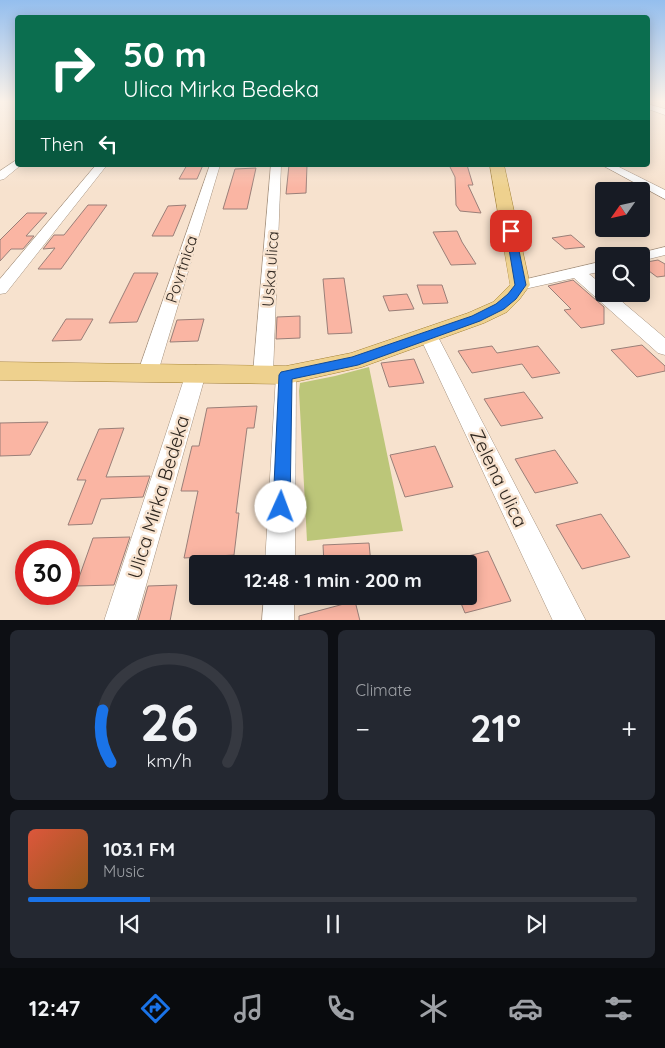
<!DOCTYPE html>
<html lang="en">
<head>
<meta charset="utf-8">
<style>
  body { margin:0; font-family:Quicksand,sans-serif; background:#242831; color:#f1f3f6; height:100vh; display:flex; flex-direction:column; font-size:19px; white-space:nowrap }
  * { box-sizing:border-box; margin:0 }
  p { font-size:16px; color:#9ea1a6 }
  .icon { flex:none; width:28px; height:28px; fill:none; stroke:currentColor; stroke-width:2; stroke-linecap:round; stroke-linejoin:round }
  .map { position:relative; height:620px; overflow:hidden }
  .sheet { display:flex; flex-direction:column; gap:10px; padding:10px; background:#0d0f14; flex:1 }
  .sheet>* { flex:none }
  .banner { position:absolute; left:15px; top:15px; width:635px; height:152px; border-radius:5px; box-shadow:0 2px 12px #0003; background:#0b6e4f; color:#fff; overflow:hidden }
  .needle { width:32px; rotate:236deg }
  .fabs { position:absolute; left:595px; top:182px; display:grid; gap:10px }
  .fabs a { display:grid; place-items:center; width:55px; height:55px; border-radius:5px; background:#171b24; box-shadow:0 2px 12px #0003; font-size:25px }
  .speed { position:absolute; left:15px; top:540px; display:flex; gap:10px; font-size:25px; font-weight:700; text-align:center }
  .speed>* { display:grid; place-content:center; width:65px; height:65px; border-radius:50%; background:#171b24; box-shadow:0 2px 12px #0003; line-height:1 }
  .speed .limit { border:8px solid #d22; background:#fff; color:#111 }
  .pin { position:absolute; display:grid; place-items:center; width:42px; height:42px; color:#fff; margin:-21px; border-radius:10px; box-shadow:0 2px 8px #0006 }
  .me { position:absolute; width:55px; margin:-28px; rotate:2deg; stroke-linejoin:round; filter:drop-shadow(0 0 4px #0008) }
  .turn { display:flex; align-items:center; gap:18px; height:105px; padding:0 25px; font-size:22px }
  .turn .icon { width:65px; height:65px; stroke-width:2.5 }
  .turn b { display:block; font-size:35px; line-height:42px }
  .then { display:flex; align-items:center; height:48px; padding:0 25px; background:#0003; gap:10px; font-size:19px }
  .big { font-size:38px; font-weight:700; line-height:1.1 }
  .sheet .tile { flex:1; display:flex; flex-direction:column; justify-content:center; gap:8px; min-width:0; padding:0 18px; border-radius:8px; background:#242831 }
  .sheet .dial { align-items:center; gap:0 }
  .dial svg { height:130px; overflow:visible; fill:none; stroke:#363941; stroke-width:7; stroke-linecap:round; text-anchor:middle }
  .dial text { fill:#f1f3f6; stroke:none }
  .song { display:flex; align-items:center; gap:15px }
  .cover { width:60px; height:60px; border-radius:8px; background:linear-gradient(135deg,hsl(10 70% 55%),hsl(30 70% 35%)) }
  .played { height:5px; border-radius:2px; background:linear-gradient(90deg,#1a73e8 20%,#363941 20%) }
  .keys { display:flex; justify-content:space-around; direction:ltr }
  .heat { display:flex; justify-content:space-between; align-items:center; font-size:28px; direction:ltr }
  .sheet .tiles { flex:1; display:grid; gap:10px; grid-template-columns:1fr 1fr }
  .tile:last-child { grid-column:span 2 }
  .trip { position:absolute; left:189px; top:555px; width:288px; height:50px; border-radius:5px; background:#171b24; box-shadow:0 2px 12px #0003; font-weight:700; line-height:50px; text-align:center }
  .tab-bar { display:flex; height:80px; justify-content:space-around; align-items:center; background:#090b0e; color:#9ea1a6 }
  .tab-bar .icon { width:35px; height:35px }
  .tab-bar .selected { color:#1a73e8 }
  .tab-bar b { font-size:22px; color:#f1f3f6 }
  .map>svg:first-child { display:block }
</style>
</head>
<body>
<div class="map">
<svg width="665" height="621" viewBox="0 0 665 621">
  <rect width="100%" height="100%" fill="#f7e2ce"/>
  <!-- green -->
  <path fill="#bcc679" d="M369,367L403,531L307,541L299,391L300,383L335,376Z"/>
  <!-- building -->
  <g fill="#fab5a3" stroke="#9a7f78">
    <path d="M187,165H203L197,179H179Z"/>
    <path d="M289,165H307L306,193L286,194Z"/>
    <path d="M449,165H467L473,185H468L481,213L460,211L456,205L455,177Z"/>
    <path d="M256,168L247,209H223L235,169Z"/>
    <path d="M88,205H107L61,269H38L55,248L43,249L54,235H64Z"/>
    <path d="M186,205L173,236H152L168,206Z"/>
    <path d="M27,213H47L26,236H34L23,249H11L0,261V240Z"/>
    <path d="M457,231L462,242L476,264L451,265L433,232Z"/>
    <path d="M571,235L585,247L565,249L552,238Z"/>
    <path d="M658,260L665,264V276L657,277L641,265V263Z"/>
    <path d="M134,273H158L137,322L109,323Z"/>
    <path d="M344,278L352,333L328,334L323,279Z"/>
    <path d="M573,280L604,307V324L581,328L564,310L571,309L548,286Z"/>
    <path d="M417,285H442L448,303L423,304Z"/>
    <path d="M407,294L414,309L389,311L383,296Z"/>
    <path d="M300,316V338L276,339L277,317Z"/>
    <path d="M66,319H93L81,340L52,341Z"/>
    <path d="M204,319L198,341L170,342L177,320Z"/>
    <path d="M642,345L665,366V371L637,377L611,350Z"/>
    <path d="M492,346L497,353L538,346L560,373L532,378L522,364L472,373L458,351Z"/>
    <path d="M414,359L424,383L389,387L381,363Z"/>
    <path d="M524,392L543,418L501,426L484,399Z"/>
    <path d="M257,406L254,428H247L236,513H239L234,555L184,558L198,491H181L192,446H199L207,408Z"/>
    <path d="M48,422L30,455L0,456V423Z"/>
    <path d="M124,428L106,477L150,476L143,497L101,499L92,524L68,525L86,480H77L99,429Z"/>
    <path d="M435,446L453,487L405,497L390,455Z"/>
    <path d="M555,450L578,483L535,493L515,459Z"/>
    <path d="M601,514L630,557L582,569L556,525Z"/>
    <path d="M130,537L114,585L76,586L93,538Z"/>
    <path d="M369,543L371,564H324L323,545Z"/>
    <path d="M488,551L511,601L465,613L458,596H468V556Z"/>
    <path d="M177,585L170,621H138L148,586Z"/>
    <path d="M355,601L360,621H299V616Z"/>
  </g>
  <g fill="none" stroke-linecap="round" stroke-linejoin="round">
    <defs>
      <g id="minor">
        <path d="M648,104L665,109V115L648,109Z"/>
        <path d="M18,159V165H21L4,179L0,180V171Z"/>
        <path d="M96,165H107L6,293L0,294V279Z"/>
        <path d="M210,165H220L158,372L155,377L148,380L141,377L138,372Z"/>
        <path d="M271,165H281L273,374L270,379L263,382L256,379L253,374Z"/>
        <path d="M602,165H615L665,190V199Z"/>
        <path d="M665,247V255L641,261V256H634L636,254Z"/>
        <path d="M604,261V271L589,274L604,286V294H613L665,338V355L658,353L574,278L520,290L514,288L512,285L514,282Z"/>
        <path d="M428,329L435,330L437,335L586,621H553L419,335L421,330Z"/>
        <path d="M196,365L203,368L206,373L136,621H104L186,373L189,368Z"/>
        <path d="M286,367L293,370L296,375L295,564H265L276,375L279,370Z"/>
        <path d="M264,596H294V621H262Z"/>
      </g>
      <path id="major" d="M490,165H504L530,285L519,300L507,312L484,323L362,367L286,384L0,380V362L286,366L351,353L468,313L493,302L510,285Z"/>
    </defs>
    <!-- minor casing -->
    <use href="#minor" stroke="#a4917e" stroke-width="1"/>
    <!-- major casing -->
    <use href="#major" stroke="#a48237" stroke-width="1"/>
    <!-- minor -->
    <use href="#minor" fill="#fff" fill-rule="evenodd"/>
    <!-- major -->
    <use href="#major" fill="#eed18e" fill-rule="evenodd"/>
  </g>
  <!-- sky -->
  <linearGradient id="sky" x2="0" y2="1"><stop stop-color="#94beee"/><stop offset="0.54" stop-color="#fbf2e9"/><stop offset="1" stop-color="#fbf2e9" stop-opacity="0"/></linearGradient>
  <rect width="665" height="188" fill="url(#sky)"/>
  <!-- route -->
  <path fill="#1a73e8" stroke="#114b97" d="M511,228L515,231L526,285L516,299L504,309L480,321L358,365L292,379L290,507L287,513L281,516L275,513L273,507L279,375L281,372L352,357L472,316L496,304L508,294L515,285L506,231Z"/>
  <g text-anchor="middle" stroke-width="5" stroke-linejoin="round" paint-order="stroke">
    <!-- street labels -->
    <g font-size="16" fill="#302821" stroke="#f7e2ce">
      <text transform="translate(181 269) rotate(-72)" y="6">Povrtnica</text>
      <text transform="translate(270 269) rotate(-86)" y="6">Uska ulica</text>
    </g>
    <!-- near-street labels -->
    <g font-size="19" fill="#302821" stroke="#f7e2ce">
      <text transform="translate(499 478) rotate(64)" y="7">Zelena ulica</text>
      <text transform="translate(158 497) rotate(-73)" y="7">Ulica Mirka Bedeka</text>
    </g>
  </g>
</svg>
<div class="fabs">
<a><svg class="needle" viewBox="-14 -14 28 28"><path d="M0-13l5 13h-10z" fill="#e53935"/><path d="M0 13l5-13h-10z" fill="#9ea1a6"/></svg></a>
<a><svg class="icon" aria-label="search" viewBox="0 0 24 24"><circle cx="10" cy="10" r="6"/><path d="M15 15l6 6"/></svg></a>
</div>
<div class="speed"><div class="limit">30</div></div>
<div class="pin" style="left:511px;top:231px;background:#d93025"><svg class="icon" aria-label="arrive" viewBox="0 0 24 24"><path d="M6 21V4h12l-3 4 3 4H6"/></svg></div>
<svg class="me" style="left:281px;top:507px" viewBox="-20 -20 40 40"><circle r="19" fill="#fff"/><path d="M0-13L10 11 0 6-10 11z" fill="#1a73e8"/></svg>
<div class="trip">12:48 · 1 min · 200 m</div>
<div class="banner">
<div class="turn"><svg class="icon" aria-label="right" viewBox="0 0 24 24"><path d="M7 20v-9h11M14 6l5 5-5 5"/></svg><div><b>50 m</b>Ulica Mirka Bedeka</div></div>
<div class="then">Then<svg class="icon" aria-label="left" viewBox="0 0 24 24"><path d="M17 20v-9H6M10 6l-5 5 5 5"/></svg></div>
</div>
</div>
<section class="sheet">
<div class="tiles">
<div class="tile dial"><svg viewBox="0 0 100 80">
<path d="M14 69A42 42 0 1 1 86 69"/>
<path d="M14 69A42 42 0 0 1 9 37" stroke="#1a73e8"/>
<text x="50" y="56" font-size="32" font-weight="700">26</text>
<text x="50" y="72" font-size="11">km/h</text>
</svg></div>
<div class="tile"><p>Climate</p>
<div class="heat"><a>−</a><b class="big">21°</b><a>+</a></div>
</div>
<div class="tile">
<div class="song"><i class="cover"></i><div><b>103.1 FM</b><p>Music</p></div></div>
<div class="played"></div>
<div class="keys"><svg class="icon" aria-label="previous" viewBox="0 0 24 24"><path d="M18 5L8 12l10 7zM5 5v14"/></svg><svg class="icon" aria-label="pause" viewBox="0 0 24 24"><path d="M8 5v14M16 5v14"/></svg><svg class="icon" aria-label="next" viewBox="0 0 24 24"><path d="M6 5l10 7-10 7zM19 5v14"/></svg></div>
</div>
</div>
</section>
<nav class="tab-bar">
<b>12:47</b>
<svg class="icon selected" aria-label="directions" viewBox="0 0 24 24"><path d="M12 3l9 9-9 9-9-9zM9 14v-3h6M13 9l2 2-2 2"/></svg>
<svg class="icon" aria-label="music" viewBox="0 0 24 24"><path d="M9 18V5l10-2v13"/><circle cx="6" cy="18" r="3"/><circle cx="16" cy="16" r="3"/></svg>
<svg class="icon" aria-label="phone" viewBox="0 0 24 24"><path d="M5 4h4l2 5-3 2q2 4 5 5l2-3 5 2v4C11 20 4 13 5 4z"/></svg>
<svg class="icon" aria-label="climate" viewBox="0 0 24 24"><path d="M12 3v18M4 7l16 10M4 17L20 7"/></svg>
<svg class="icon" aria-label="car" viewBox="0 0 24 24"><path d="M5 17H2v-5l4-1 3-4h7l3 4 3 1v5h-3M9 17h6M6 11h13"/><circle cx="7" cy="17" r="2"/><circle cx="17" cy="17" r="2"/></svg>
<svg class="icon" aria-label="filters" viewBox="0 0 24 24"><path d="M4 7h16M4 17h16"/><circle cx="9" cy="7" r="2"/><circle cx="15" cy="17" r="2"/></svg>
</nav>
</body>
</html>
